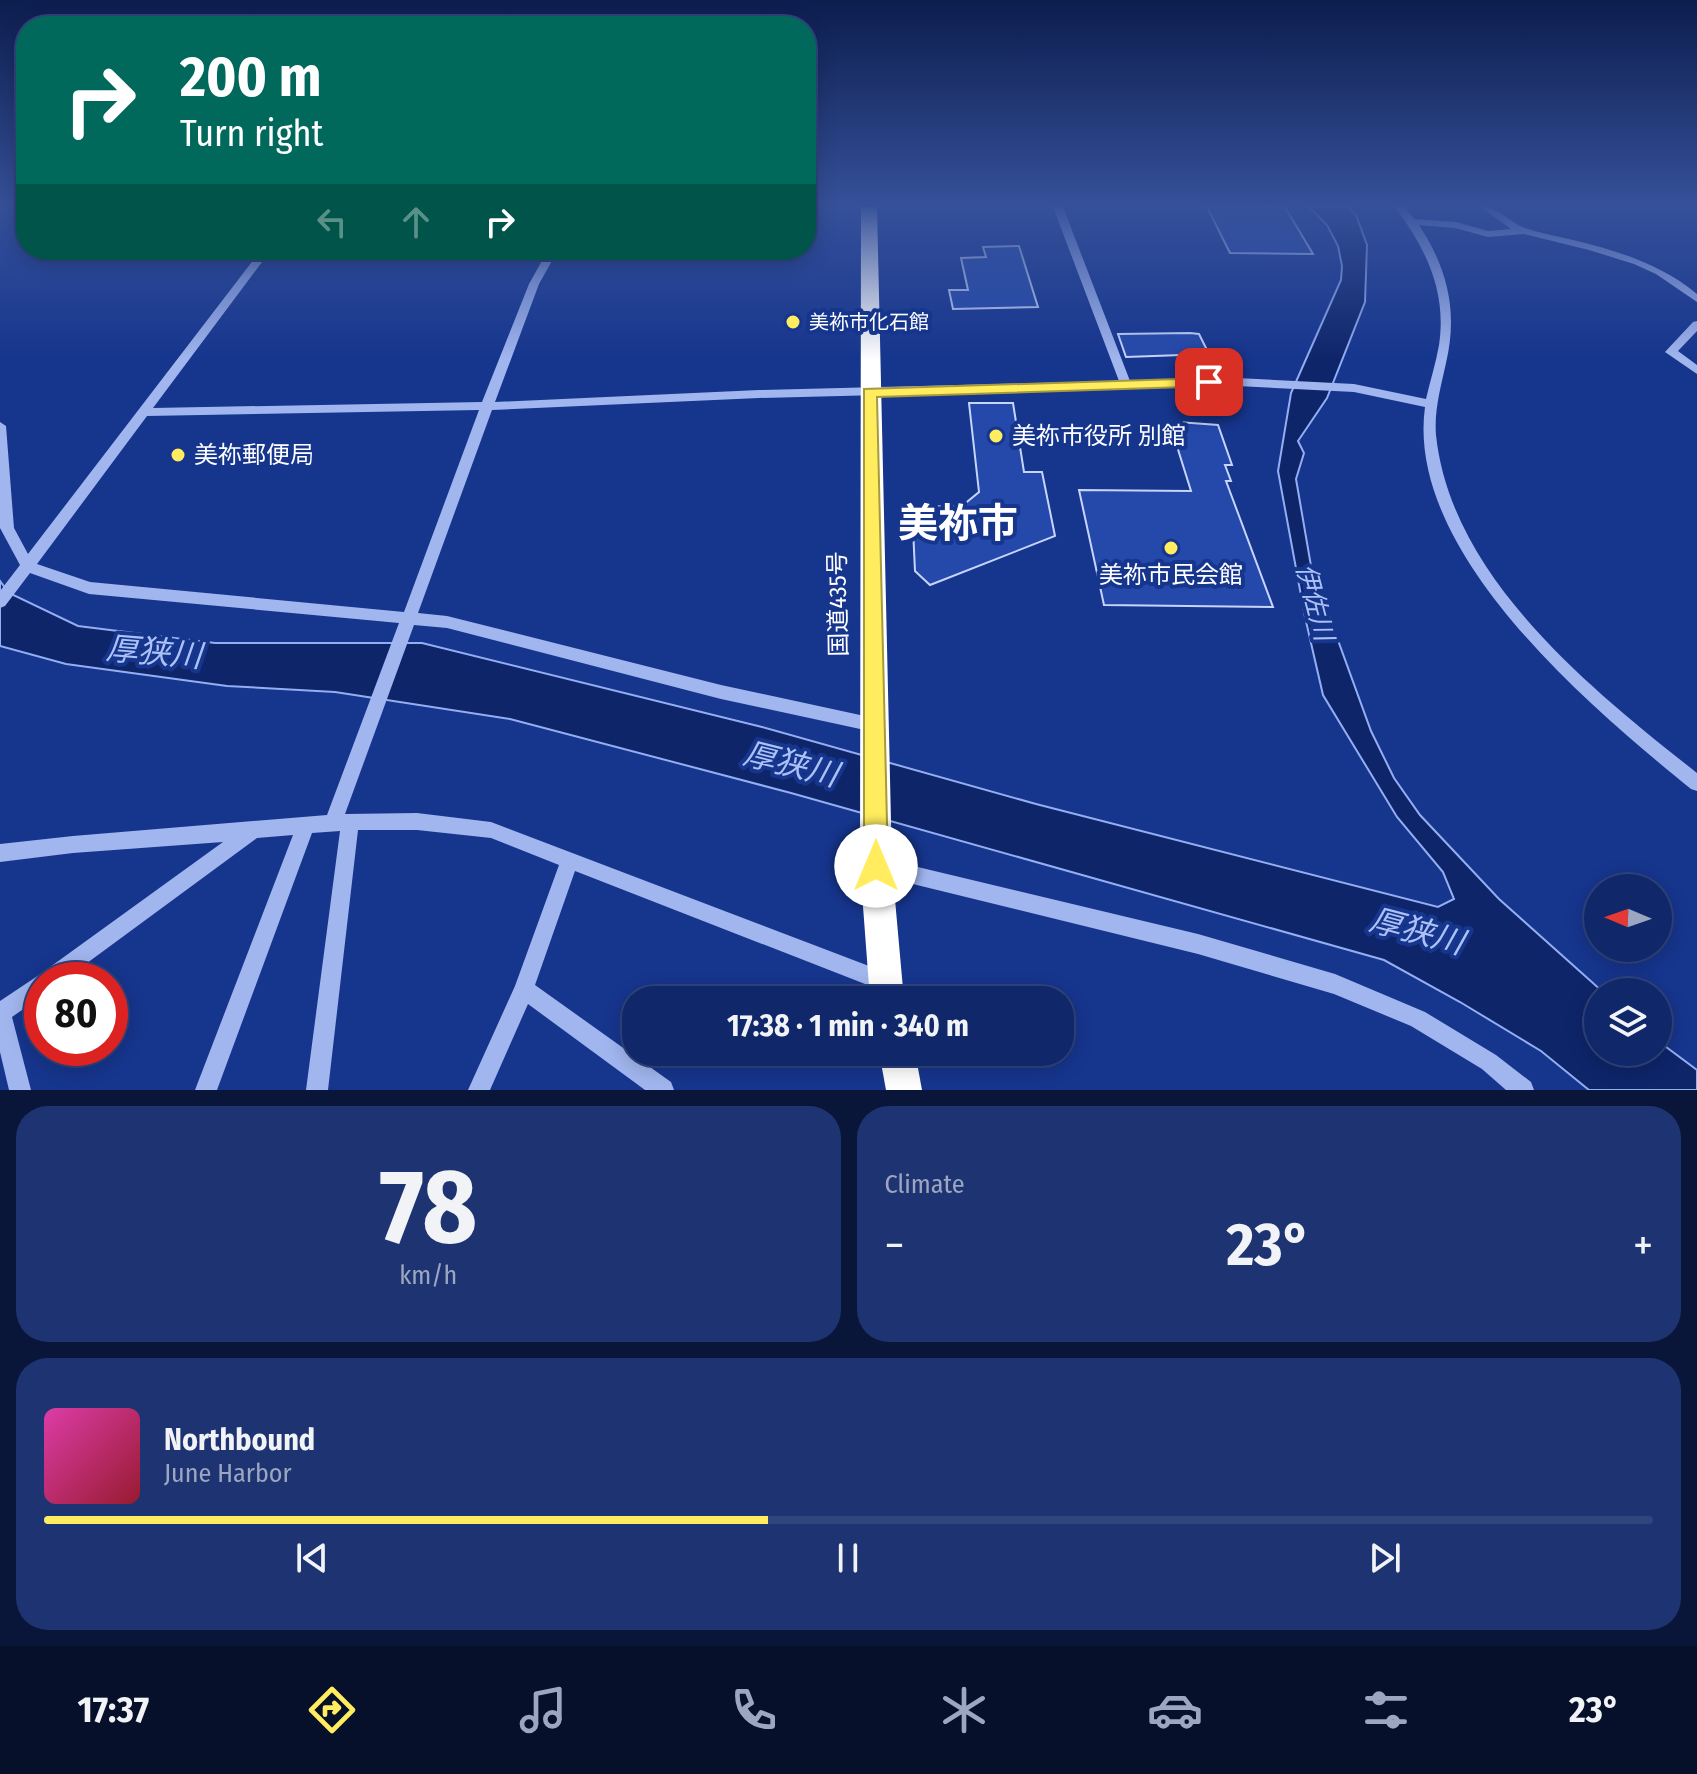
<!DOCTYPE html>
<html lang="en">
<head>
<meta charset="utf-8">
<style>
  body { margin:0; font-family:"Fira Sans Condensed","Noto Sans JP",sans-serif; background:#1e3472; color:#f1f3f6; height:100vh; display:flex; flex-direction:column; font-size:30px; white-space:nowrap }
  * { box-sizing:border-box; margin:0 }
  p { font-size:26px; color:#9ca6c1 }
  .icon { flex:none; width:44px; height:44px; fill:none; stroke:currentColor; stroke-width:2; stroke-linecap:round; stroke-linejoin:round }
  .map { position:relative; height:1090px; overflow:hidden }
  .side { display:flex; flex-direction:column; gap:16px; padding:16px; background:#09163a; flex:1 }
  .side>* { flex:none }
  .banner { position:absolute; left:16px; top:16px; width:800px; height:244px; border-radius:32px; box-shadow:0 4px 20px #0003,0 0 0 2px #30447e; background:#00695c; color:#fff; overflow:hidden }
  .needle { width:52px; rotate:272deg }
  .tools { position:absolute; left:1584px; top:874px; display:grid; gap:16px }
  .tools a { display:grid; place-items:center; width:88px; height:88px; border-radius:50%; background:#10286a; box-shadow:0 4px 20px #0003,0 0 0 2px #30447e; font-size:40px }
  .speed { position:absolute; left:24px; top:962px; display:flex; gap:16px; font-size:40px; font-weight:700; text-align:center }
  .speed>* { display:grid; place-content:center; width:104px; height:104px; border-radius:50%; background:#10286a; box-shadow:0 4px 20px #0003,0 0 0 2px #30447e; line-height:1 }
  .speed .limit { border:12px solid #d22; background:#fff; color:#111 }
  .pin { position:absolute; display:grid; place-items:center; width:68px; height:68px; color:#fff; margin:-34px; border-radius:16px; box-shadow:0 4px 12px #0006 }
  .me { position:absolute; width:88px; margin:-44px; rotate:0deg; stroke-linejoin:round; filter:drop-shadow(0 0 6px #0008) }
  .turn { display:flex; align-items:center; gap:28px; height:168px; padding:0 32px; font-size:36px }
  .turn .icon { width:104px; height:104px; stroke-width:2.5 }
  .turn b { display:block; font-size:56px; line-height:68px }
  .lanes { display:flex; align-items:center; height:76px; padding:0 32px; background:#0003; justify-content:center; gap:40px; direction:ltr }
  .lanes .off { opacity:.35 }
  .big { font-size:60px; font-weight:700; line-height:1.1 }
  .side .tile { flex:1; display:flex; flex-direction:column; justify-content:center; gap:12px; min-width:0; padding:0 28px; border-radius:32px; background:#1e3472 }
  .side .dial { align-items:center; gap:0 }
  .dial b { font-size:104px; line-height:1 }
  .song { display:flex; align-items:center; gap:24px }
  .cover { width:96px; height:96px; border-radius:12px; background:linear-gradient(135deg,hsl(320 70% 55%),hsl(350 70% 35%)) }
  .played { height:8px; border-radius:4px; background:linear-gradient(90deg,#ffed5f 45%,#30447e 45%) }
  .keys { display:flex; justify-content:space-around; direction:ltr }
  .heat { display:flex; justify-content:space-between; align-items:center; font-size:44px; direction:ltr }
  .side .tiles { flex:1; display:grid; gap:16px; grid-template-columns:1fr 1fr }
  .tile:last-child { grid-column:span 2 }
  .trip { position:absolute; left:622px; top:986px; width:452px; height:80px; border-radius:32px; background:#10286a; box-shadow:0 4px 20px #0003,0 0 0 2px #30447e; font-weight:700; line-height:80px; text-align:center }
  .tabs { display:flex; height:128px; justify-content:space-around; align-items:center; background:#06102a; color:#9ca6c1 }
  .tabs .icon { width:56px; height:56px }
  .tabs .on { color:#ffed5f }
  .tabs b { font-size:36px; color:#f1f3f6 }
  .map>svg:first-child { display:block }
</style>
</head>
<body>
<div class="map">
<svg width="1697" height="1090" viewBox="0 0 1697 1090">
  <rect width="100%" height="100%" fill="#16358d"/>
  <!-- water -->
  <path fill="#0e256a" stroke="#93aef2" stroke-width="2" d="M1309,207H1348L1356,215L1367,245L1365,302L1327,398L1298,441L1304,453L1296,479L1311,566L1371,731L1394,778L1420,815L1499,899L1603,992H1598V1052H1658V1041L1697,1070V1090H1589L1541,1051L1460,1002L1384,960L791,793L510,719L335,692L227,686L66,664L0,646V581L9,593L78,626L215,643H422L762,727L1036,804L1438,907L1454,899L1443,872L1397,817L1323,695L1305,617L1278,471L1291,393L1341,280L1342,266L1338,246L1327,225Z"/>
  <!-- building -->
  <g fill="#2549ab" stroke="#c7d5fb" stroke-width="2">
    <path d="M1207,207H1285L1313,254L1230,253Z"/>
    <path d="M1019,246L1038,307L953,309L949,290H968L961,258L986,257L983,247Z"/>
    <path d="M1190,333L1199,334L1209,354L1126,357L1118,334Z"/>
    <path d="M969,403H1013L1024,472H1042L1055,536L930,585L915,571L912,507L962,506L979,492Z"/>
    <path d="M1178,422L1218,425L1232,465H1225L1231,481H1226L1273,607L1104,605L1079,490L1191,491L1170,424H1178Z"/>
  </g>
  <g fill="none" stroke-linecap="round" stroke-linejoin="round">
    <!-- minor -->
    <g fill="#a1b6ef" fill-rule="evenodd">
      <path d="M1053,207H1063L1130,381L1237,378L1354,384L1426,399C1430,381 1436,363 1439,345C1447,291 1426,249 1395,207H1405L1414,219L1456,222L1488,231L1511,229L1481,207C1499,207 1509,222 1525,228C1540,233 1557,236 1573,240C1618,251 1661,264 1697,294V302L1656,274L1634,264L1589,250L1524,234L1488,237L1455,228L1419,225C1448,269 1458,312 1446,363C1441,386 1434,411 1436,435C1451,578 1592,690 1697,773V791L1691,789C1590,707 1405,552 1425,407L1354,392L1237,386L759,398L492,410L418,613L447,616L721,685L874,718L880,720L882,725L880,730L874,732L721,699L447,628L414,625L345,814L417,813L491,822L890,974L893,981L890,988L883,991L575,871L535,985L671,1082L674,1090H645L528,1004L490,1090H468L515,986L559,865L491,838L417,830H358L328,1090H306L340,831L312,833L217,1090H195L293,835L257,838L64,980H42V996L12,1017L31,1090H9L0,1052V1001L39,975L223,842L73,853L0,862V844L73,836L327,815L399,623L89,594L30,573L5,606L0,608V591L20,565L0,528V422L6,426L14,528L28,554L261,250H271L153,408L482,402L529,284L548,250H558L539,284L495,402L759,390L1119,381ZM479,410L404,612L90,582L37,564L147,416Z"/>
      <path d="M1697,321V331L1678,351L1697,365V374L1665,352L1693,322Z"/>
      <path d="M876,857L1198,934L1335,974L1425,1012L1496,1055L1531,1082L1534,1090H1506L1482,1069L1411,1026L1334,994L1198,954L876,875L870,872L867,866L870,860Z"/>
    </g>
    <!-- highway -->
    <g fill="#fff" fill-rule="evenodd">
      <path d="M861,207H877L892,866L904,1000H870L860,866Z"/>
      <path d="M879,1052H915L922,1090H886Z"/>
    </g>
  </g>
  <!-- sky -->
  <linearGradient id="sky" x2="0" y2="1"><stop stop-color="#0c1d4e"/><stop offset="0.57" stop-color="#36519a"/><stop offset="1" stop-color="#36519a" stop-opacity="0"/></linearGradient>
  <rect width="1697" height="360" fill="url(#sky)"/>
  <!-- route -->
  <path fill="#ffed5f" stroke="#a69a3e" stroke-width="2" d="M1209,378L1217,382L1215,386L877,397L888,866L884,874L876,878L867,874L864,866V389Z"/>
  <!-- markers -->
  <g fill="#ffed5f" stroke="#16358d" stroke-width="3">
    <circle cx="793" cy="322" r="8"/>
    <circle cx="996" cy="436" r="8"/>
    <circle cx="178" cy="455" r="8"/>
    <circle cx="1171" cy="548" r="8"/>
  </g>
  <g text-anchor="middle" stroke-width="8" stroke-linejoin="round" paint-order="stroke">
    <!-- far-poi labels -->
    <g font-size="20" fill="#fff" stroke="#16358d" text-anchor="start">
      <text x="809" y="329">美袮市化石館</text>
    </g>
    <!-- poi labels -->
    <g font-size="24" fill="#fff" stroke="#16358d" text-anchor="start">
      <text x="1012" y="444">美祢市役所 別館</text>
      <text x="194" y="463">美祢郵便局</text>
      <text x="1171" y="583" text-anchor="middle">美祢市民会館</text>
    </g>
    <!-- street labels -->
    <g font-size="24" fill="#fff" stroke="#16358d">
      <text transform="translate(838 604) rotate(-91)" y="8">国道435号</text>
    </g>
    <!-- water labels -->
    <g font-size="26" font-style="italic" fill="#acc1f6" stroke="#16358d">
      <text transform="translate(1315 602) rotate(75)" y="9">伊佐川</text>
    </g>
    <!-- near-water labels -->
    <g font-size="32" font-style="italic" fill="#acc1f6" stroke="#16358d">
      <text transform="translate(154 652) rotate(5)" y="11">厚狭川</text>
      <text transform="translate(791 764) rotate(14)" y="11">厚狭川</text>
      <text transform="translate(1417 931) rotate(15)" y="11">厚狭川</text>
    </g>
    <!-- town labels -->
    <g font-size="40" font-weight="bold" fill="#fff" stroke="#16358d">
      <text x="958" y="537">美祢市</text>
    </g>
  </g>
</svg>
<div class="tools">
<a><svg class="needle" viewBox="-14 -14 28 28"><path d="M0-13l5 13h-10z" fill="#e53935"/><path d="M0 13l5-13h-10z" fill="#9ca6c1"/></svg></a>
<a><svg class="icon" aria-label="layers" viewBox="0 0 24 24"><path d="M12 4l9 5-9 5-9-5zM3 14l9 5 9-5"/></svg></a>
</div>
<div class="speed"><div class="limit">80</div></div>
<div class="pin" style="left:1209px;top:382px;background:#d93025"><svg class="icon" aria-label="arrive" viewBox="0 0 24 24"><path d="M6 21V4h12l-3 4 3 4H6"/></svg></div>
<svg class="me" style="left:876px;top:866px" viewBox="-20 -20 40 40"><circle r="19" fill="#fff"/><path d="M0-13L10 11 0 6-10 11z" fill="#ffed5f"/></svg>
<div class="trip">17:38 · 1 min · 340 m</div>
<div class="banner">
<div class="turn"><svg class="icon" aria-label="right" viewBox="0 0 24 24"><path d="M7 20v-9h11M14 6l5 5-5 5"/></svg><div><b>200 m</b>Turn right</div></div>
<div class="lanes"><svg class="icon off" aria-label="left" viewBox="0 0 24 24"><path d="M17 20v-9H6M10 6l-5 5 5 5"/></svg><svg class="icon off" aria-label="ahead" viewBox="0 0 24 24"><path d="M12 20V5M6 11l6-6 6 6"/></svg><svg class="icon" aria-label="right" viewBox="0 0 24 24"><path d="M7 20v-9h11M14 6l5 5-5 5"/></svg></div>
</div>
</div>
<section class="side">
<div class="tiles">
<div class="tile dial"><b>78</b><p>km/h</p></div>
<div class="tile"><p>Climate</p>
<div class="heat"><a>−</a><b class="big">23°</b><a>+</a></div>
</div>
<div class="tile">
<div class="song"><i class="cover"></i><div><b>Northbound</b><p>June Harbor</p></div></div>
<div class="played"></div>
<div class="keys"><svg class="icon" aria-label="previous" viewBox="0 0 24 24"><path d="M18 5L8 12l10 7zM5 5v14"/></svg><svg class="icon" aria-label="pause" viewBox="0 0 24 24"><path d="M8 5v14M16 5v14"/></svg><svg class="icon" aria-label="next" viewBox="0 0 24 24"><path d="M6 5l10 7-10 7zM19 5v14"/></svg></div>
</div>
</div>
</section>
<nav class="tabs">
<b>17:37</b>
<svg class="icon on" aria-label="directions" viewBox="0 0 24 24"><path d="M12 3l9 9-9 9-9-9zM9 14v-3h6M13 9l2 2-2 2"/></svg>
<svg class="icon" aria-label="music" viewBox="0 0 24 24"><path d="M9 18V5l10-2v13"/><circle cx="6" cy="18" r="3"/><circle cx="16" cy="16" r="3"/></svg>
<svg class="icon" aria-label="phone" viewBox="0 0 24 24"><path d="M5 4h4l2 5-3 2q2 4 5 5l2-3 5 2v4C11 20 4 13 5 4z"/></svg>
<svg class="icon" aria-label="climate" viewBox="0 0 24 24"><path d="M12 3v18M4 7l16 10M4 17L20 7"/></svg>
<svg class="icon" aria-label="car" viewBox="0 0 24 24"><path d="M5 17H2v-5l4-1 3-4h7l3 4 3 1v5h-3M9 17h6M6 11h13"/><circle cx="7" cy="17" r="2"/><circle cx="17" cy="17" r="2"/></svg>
<svg class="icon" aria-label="filters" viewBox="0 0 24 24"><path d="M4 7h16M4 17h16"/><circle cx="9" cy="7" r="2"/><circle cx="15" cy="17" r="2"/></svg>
<b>23°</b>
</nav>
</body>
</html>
